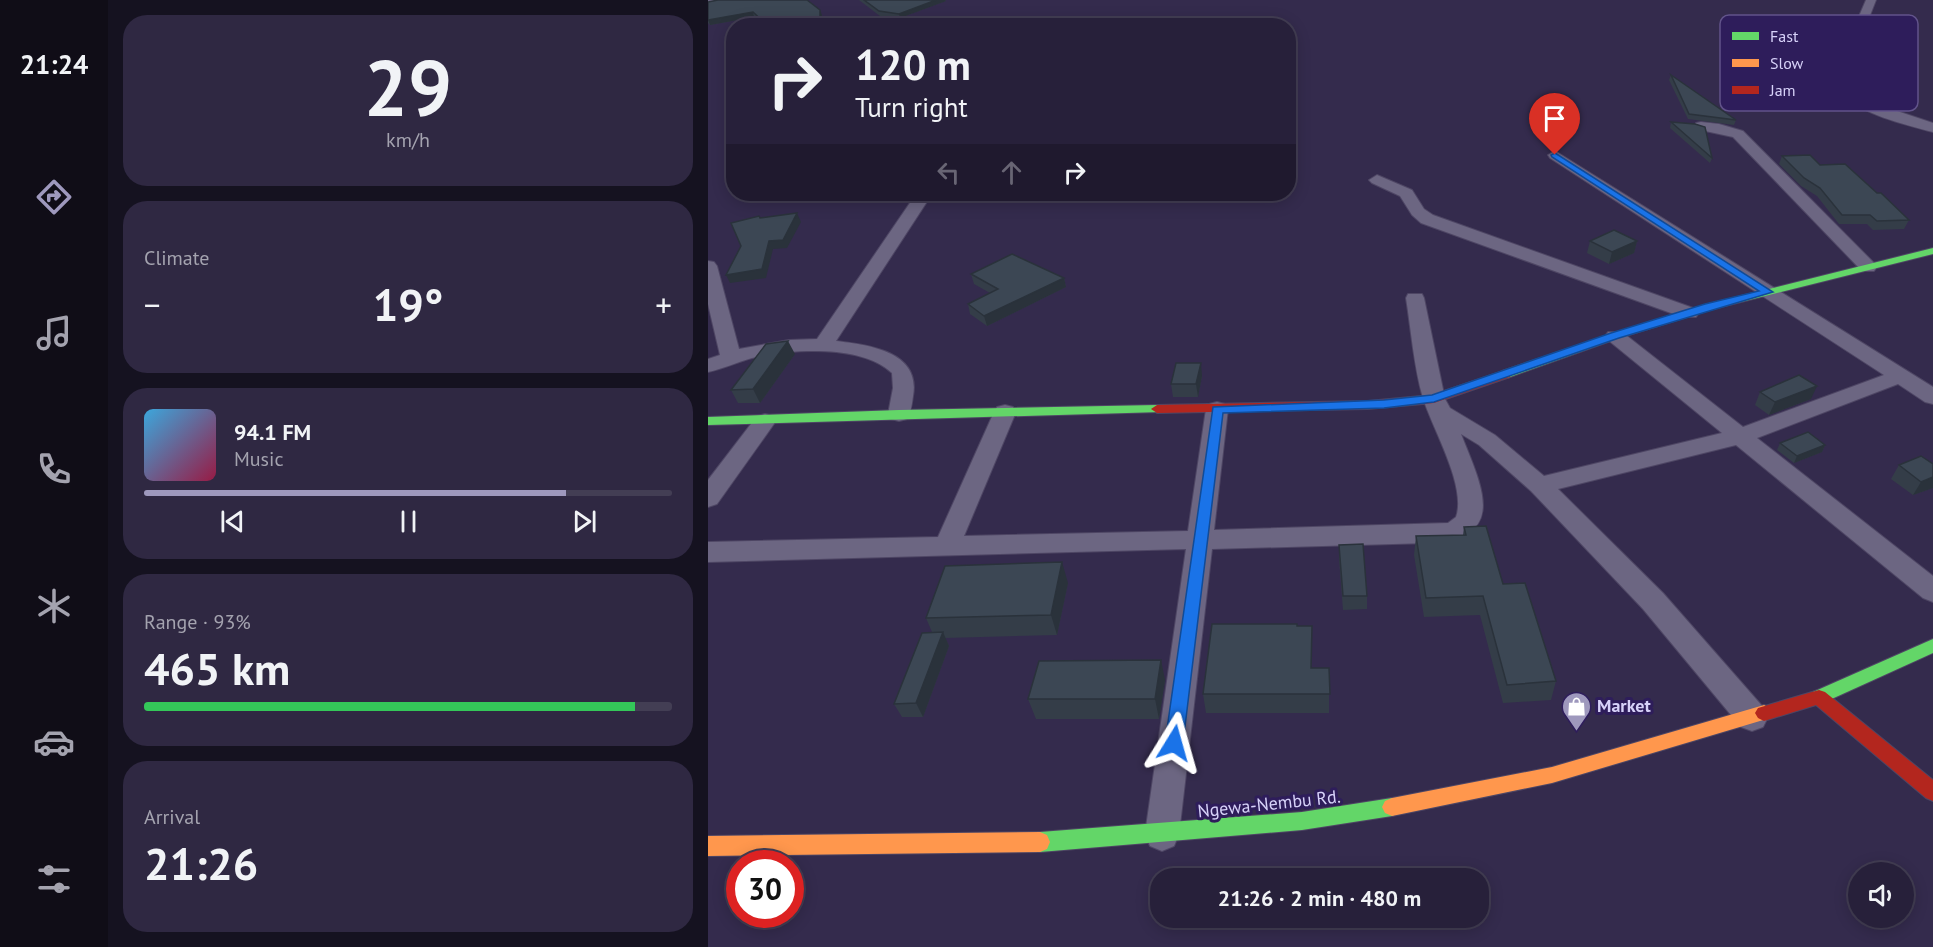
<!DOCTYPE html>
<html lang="en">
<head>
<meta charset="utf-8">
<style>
  body { margin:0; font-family:"PT Sans",sans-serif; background:#2f2842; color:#f1f3f6; height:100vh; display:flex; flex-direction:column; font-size:22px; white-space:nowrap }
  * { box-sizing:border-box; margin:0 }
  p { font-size:20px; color:#a4a3af }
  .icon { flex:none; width:33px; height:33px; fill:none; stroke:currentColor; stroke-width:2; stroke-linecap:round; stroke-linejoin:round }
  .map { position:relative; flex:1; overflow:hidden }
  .drawer { display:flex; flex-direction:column; gap:15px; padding:15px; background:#151220; width:600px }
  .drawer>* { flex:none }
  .banner { position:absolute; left:18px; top:18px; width:570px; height:183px; border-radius:24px; box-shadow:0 3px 15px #0003,0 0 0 2px #433e54; background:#27203a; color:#f1f3f6; overflow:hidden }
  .controls { position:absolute; left:1140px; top:862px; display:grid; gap:12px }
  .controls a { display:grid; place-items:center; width:66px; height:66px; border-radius:50%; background:#27203a; box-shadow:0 3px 15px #0003,0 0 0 2px #433e54; font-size:30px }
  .speed { position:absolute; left:18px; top:850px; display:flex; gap:12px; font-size:30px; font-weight:700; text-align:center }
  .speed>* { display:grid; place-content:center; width:78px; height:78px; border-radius:50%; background:#27203a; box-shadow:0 3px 15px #0003,0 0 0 2px #433e54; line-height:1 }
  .speed .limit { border:9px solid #d22; background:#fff; color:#111 }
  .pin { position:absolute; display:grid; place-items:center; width:51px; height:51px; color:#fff; margin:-62px -26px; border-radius:50% 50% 50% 0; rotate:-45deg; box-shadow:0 0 6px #0007 }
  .pin .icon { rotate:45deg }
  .me { position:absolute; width:66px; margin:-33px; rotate:8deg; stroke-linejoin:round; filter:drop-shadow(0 0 4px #0008) }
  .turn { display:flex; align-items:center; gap:21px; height:126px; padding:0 30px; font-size:27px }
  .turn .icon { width:78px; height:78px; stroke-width:2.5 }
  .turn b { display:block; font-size:42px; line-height:51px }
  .lanes { display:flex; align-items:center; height:57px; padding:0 30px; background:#0003; justify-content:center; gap:30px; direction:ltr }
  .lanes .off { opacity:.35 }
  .big { font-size:45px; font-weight:700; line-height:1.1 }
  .drawer .card { flex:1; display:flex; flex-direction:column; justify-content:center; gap:9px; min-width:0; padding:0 21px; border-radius:24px; background:#2f2842 }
  .drawer .dial { align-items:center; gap:0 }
  .dial b { font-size:78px; line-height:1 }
  .song { display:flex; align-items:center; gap:18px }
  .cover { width:72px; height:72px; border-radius:9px; background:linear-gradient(135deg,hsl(200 70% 55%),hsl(340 70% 35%)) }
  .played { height:6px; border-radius:3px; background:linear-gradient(90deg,#9e98bd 80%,#433e54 80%) }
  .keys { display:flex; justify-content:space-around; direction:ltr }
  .heat { display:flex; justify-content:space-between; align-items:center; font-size:33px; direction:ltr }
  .charge { height:9px; border-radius:4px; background:linear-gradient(90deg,#34c759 93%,#433e54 0) }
  .trip { position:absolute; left:442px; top:868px; width:339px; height:60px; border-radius:24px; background:#27203a; box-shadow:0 3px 15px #0003,0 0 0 2px #433e54; font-weight:700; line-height:60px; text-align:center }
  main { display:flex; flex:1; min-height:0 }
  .dock { display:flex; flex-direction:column; width:108px; justify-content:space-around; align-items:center; background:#100d17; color:#a4a3af }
  .dock .icon { width:42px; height:42px }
  .dock .current { color:#9e98bd }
  .dock b { font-size:27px; color:#f1f3f6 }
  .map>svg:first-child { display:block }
</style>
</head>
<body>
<main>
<nav class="dock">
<b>21:24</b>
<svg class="icon current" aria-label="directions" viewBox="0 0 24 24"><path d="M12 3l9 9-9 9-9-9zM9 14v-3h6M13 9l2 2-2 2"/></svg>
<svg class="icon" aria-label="music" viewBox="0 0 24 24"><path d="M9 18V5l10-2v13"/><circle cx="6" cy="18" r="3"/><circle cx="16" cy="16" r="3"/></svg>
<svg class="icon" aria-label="phone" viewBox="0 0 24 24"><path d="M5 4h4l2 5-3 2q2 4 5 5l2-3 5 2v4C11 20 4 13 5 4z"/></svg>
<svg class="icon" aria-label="climate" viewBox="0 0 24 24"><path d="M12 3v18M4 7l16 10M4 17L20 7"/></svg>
<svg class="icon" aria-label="car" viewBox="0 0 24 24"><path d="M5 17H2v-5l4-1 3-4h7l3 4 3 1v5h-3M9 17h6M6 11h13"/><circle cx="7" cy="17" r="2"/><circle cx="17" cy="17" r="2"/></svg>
<svg class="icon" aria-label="filters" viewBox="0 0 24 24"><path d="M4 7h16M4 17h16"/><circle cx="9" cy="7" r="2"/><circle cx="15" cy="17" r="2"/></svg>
</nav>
<section class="drawer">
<div class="card dial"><b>29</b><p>km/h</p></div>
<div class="card"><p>Climate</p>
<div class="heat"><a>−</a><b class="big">19°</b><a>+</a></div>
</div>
<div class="card">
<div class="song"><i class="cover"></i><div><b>94.1 FM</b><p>Music</p></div></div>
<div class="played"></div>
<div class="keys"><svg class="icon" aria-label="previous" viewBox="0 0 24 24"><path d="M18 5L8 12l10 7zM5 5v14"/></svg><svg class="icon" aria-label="pause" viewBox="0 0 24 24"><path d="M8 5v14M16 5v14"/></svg><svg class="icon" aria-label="next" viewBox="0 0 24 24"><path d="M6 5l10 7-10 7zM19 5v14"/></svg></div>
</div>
<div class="card"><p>Range · 93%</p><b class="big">465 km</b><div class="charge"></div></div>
<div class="card"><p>Arrival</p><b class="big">21:26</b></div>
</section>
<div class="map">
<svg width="1225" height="947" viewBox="0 0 1225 947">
  <rect width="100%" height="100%" fill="#342b4d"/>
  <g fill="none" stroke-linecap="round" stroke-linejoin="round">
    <defs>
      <g id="street">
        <path d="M0,0H12L0,4Z"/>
        <path d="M1158,0H1168L1146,56L1143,90L1171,105L1225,123V132C1198,125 1148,113 1131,91L1134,56Z"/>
        <path d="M993,122L1011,124L1035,131L1166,263L1169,267L1166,271H1154L1025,137L988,129L986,126L988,123Z"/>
        <path d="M847,151L1225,387V404L1217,402L1190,384L1049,438L1225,576V602L1215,598L1028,445L850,489L955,593L1055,707L1060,717L1055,727L1044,731L1033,727L935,609L823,491L771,445L753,434C774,487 801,538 721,543L504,549L471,834L466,846L454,851L442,846L437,834L478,549L0,562V542L230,537L286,412L289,407L297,405L305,407L308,412L256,536L480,531L498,409L501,404L509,402L517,404L520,409L506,530L740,523L748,517C759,486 724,428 715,398C706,369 703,329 698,298L700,294H714L716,298L737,399L742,408L787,435L836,476L1014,433L900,340L897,336L900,332H914L1035,427L1176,375L842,158L840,155Z"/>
        <path d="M669,175L704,190L716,209L725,215L988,309L991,313L988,317H974L713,223L704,215L692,196L664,183L661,180Z"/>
        <path d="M208,194H224L128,341C162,345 213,352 205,396C204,404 203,412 199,419L191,421L183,419L180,414L185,388L184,373C153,344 83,349 44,358C29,362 15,369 0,372V359L12,355L0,304V261L6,262L9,266L31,349L81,340L109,339Z"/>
        <path d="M57,414L65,416L68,421L9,504L0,507V480L49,416Z"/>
      </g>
      <g id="fast">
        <path d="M1225,248V254L1005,309L911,338L802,377L798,378L792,374L794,371L903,334L997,305Z"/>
        <path d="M449,405L453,406L455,409L453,412L0,425V417L191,410Z"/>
        <path d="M1225,639V653L1117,702L1111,704L1105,702L1102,697L1105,692Z"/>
        <path d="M684,798L691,801L694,807L691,813L684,816L594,830L332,852L325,849L322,842L325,835L332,832L594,812Z"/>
      </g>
      <g id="slow">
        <path d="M1056,705L1062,708L1065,713L1062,718L844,783L684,816L677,813L674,807L677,801L684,798L844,767Z"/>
        <path d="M332,832L339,835L342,842L339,849L332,852L0,856V836Z"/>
      </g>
      <g id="jam">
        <path d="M798,370L802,371L804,374L802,377L726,403L660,409L449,413L443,409L449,405L660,401L724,395Z"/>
        <path d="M1111,690L1117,692L1225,780V801L1218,798L1108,705L1056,721L1050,718L1047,713L1050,708Z"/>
      </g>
    </defs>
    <!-- street casing -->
    <use href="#street" stroke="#4e4664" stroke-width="2"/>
    <!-- fast casing -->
    <use href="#fast" stroke="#4e4664" stroke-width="2"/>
    <!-- slow casing -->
    <use href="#slow" stroke="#4e4664" stroke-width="2"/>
    <!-- jam casing -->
    <use href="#jam" stroke="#4e4664" stroke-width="2"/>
    <!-- street -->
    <use href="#street" fill="#6c6682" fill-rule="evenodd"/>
    <!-- fast -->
    <use href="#fast" fill="#63d668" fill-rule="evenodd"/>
    <!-- slow -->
    <use href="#slow" fill="#ff974d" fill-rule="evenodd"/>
    <!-- jam -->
    <use href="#jam" fill="#b3261e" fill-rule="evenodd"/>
  </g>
  <!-- wall -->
  <g fill="#343d48">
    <path d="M151,0H237L238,1L192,18L172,16Z"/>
    <path d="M0,2L114,15V26H56L46,17L2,25L0,23Z"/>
    <path d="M963,75L1028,120L1026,125L980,119L961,80Z"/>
    <path d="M963,122L1004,158L1002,163L962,128Z"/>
    <path d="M1074,156L1112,165L1201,220L1196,229L1165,230L1159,224H1131L1109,196L1093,186L1071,164Z"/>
    <path d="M882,241H929L926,253L901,264L879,253Z"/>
    <path d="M263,274L356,278L358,287L279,326L262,314L260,304L282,293L266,284Z"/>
    <path d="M87,354L52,403H30L23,390Z"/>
    <path d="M494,376L490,397H465L463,384Z"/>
    <path d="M1052,392L1103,399L1061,415L1047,405Z"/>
    <path d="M1072,443L1117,445L1114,452L1086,463L1069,450Z"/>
    <path d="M1225,464V488L1205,495L1183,479L1191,465Z"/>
    <path d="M756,527L795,584L848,681L843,700L795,703L772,615L716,617L706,555L708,536L755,535Z"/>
    <path d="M631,545L659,596V609L635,610L631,559Z"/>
    <path d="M360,583L349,635L237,638L241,646L215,717H194L186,704L224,632L218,618Z"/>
    <path d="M589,626L603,668H621V713H498L495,694Z"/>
    <path d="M457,680L451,719H328L320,699Z"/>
  </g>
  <!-- shaded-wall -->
  <g fill="#2a323b">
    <path d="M228,0H237L238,1L192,18L191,14Z"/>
    <path d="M112,10L114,15V26H97V24Z"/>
    <path d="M45,12L46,17L2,25L0,20Z"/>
    <path d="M95,22L96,26H76Z"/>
    <path d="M89,213L93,222L79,248L65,249L58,278L22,283L18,275L61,241Z"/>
    <path d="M929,241L926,253L901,264L904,252Z"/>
    <path d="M356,278L358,287L279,326L276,316Z"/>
    <path d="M80,341L87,354L52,403L45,389Z"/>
    <path d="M493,363L494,376L490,397L488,384Z"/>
    <path d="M1109,386L1103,399L1061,415L1067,402Z"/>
    <path d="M1117,445L1114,452L1086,463L1089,456Z"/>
    <path d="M1225,477V488L1205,495L1213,482Z"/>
    <path d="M354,562L360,583L349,635L343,615Z"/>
    <path d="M235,632L241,646L215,717L208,703Z"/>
    <path d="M453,660L457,680L451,719L447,699Z"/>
  </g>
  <!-- building -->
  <g fill="#3c4754" stroke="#2a323b" stroke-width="1.5">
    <path d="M10,0H99L112,10V22L97,24L95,22L76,26H60L45,12L0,20V2Z"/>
    <path d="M156,0H228L191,14L171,11Z"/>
    <path d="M963,75L1028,120L981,114Z"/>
    <path d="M963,122L987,124L997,127L1004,158Z"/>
    <path d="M1102,155L1112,165L1137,164L1169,193H1173L1201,220L1169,221L1162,215H1134L1112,188L1096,178L1074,156Z"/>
    <path d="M89,213L75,240L61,241L54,269L18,275L33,246L23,223L51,216L52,218Z"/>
    <path d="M906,230L929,241L904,252L882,241Z"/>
    <path d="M304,254L356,278L276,316L260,304L290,289L263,274Z"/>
    <path d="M80,341L45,389L23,390L58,344Z"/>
    <path d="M468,363H493L488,384H463Z"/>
    <path d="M1091,375L1109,386L1067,402L1052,392Z"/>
    <path d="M1100,432L1117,445L1089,456L1072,443Z"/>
    <path d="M1213,456L1225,464V477L1213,482L1191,465Z"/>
    <path d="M778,526L795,584L817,583L848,681L799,685L775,596L718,598L708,536L758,535L756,527Z"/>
    <path d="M655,544L659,596H635L631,545Z"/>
    <path d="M354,562L343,615L218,618L237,566Z"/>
    <path d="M504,624H589V626H604L603,668H621L622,694H495Z"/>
    <path d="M235,632L208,703L186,704L214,633Z"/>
    <path d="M453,660L447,699H320L331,661Z"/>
  </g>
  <!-- route -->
  <path fill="#1a73e8" stroke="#114b97" stroke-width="1.5" d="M847,153L1065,292L911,338L726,402L676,408L515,413L475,743L472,749L466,751L460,749L457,743L505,407L676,400L724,395L903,333L997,304L1051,291L844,157L843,155Z"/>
  <!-- icons -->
  <defs>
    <symbol id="shop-pin" viewBox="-11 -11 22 30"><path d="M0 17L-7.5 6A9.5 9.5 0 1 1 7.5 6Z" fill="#9e98bd" stroke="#2e1d5b"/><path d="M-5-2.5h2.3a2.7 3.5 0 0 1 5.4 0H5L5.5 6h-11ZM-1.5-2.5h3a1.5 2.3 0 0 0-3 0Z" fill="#fff"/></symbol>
  </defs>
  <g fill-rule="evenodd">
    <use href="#shop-pin" x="852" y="690" width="33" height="45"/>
  </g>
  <g text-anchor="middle" stroke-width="6" stroke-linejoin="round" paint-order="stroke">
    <!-- near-poi labels -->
    <g font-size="18" font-weight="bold" fill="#d7d2f9" stroke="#2e1d5b" text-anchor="start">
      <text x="889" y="712">Market</text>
    </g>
    <!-- near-street labels -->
    <g font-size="18" fill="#d7d2f9" stroke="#2e1d5b">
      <text transform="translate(561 804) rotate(-6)" y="6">Ngewa-Nembu Rd.</text>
    </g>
  </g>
  <!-- legend -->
  <rect x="1012" y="15" width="198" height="96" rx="9" fill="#2e1d5b" stroke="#61538a" stroke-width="1.5"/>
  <rect x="1024" y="32" width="27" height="8" fill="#63d668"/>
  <rect x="1024" y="59" width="27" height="8" fill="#ff974d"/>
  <rect x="1024" y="86" width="27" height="8" fill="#b3261e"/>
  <g font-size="16" fill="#d7d2f9">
    <text x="1062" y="42">Fast</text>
    <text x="1062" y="69">Slow</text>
    <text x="1062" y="96">Jam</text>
  </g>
</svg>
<div class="controls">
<a><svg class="icon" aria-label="sound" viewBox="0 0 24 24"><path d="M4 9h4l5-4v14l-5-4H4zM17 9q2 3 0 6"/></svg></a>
</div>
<div class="speed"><div class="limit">30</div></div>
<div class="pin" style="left:847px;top:155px;background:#d93025"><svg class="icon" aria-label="arrive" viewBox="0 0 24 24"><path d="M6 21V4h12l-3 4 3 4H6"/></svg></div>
<svg class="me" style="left:466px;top:743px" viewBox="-20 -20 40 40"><path d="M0-17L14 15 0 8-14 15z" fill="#1a73e8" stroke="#fff" stroke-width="4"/></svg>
<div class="trip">21:26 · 2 min · 480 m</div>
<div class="banner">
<div class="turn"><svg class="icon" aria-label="right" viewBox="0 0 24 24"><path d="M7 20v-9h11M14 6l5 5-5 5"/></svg><div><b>120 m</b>Turn right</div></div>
<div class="lanes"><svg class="icon off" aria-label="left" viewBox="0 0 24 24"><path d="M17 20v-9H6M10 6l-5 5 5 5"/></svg><svg class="icon off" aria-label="ahead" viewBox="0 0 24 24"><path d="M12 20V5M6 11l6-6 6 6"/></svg><svg class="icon" aria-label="right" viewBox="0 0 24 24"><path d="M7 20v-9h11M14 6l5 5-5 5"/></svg></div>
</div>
</div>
</main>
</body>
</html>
